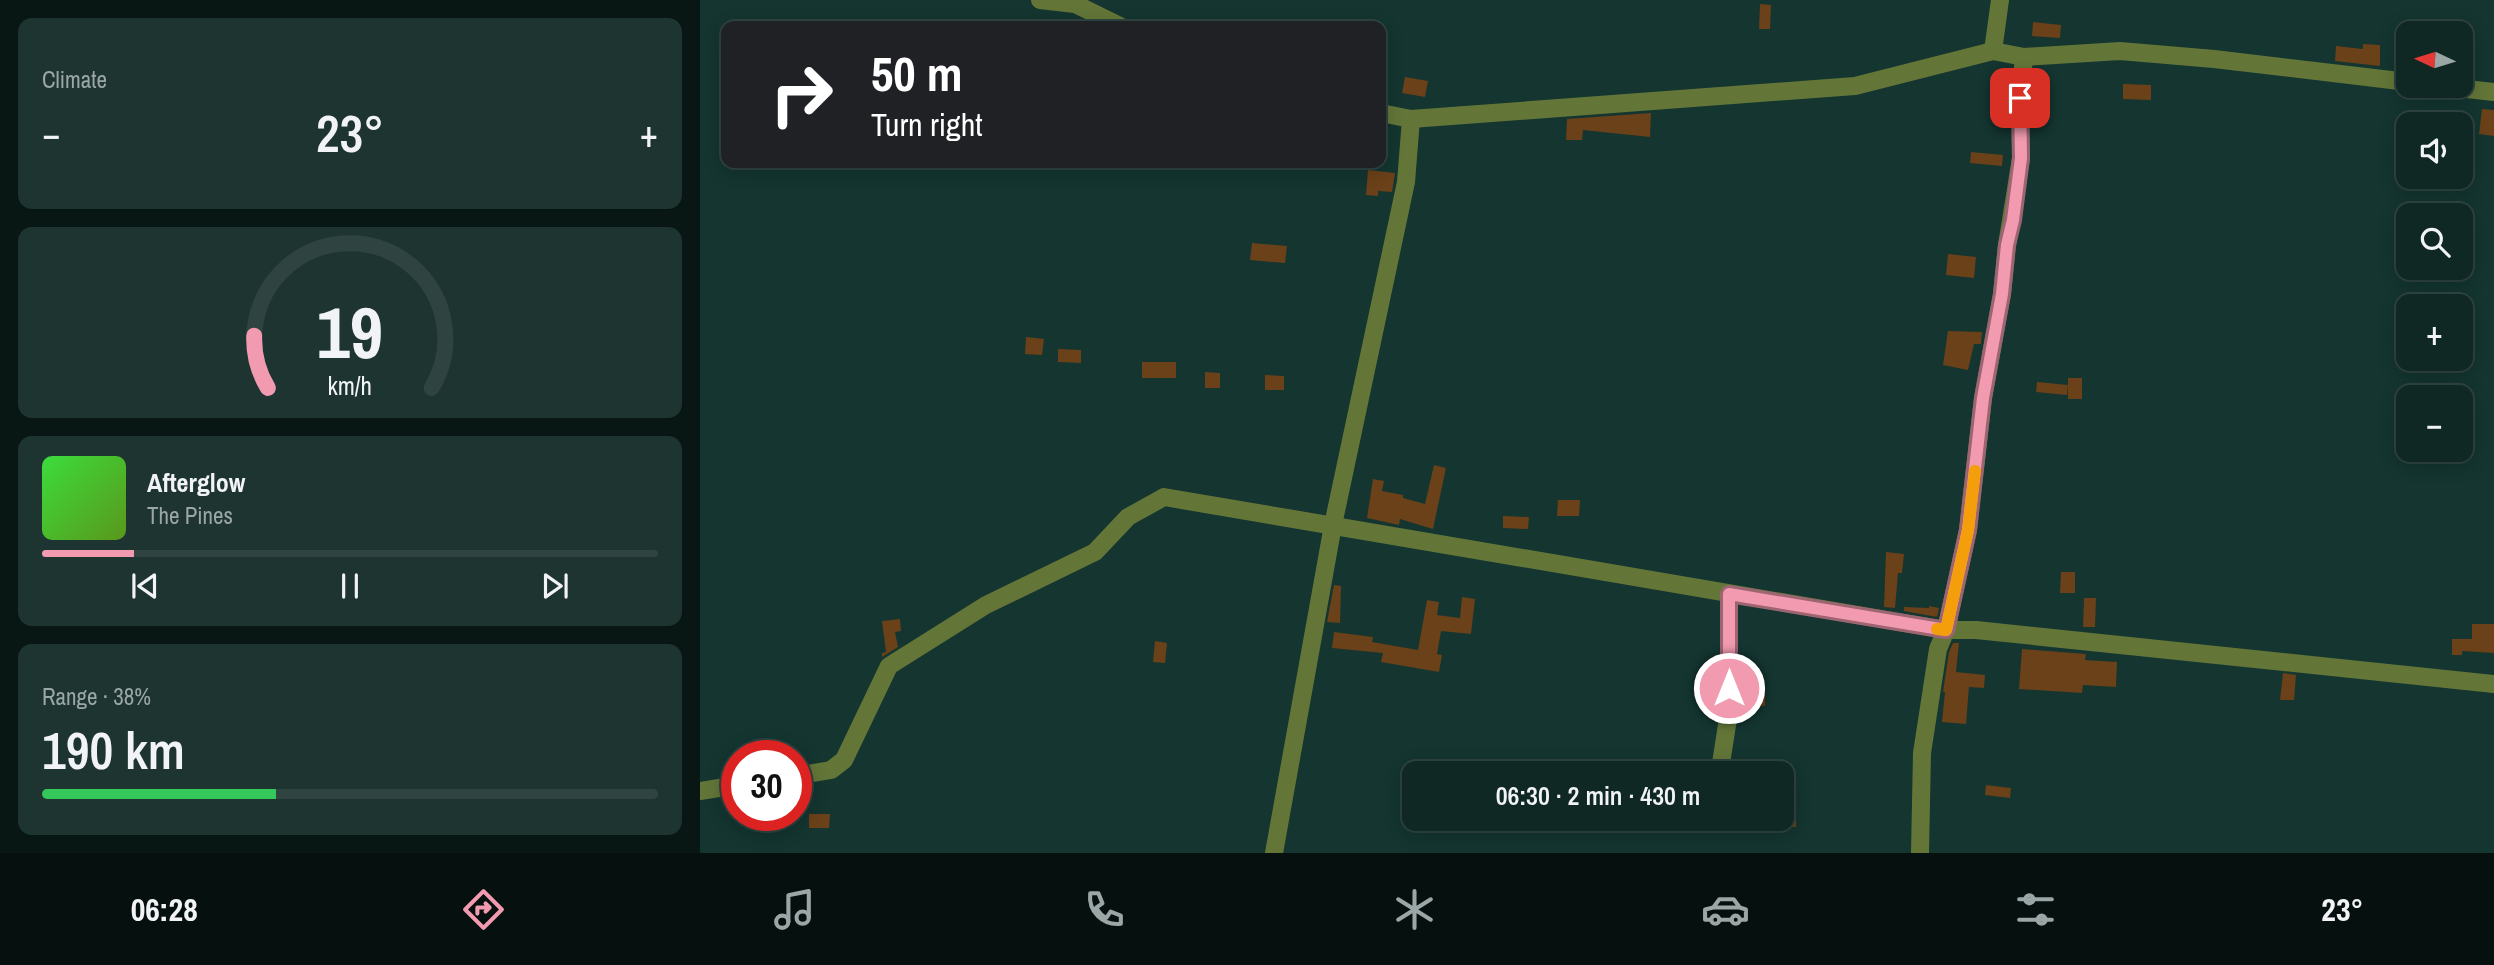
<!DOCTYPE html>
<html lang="en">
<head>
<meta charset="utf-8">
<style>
  body { margin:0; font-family:"Archivo Narrow",sans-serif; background:#1d3431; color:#f1f3f6; height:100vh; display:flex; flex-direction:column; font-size:26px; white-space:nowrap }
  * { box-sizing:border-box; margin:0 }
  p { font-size:23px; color:#9ba6a6 }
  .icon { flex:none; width:38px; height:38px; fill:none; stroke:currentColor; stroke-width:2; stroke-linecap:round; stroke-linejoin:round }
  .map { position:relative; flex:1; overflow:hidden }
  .details { display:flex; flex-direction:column; gap:18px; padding:18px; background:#081614; width:700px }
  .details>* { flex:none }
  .banner { position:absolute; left:21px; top:21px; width:665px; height:147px; border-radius:14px; box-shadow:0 4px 18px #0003,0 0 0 2px #2f4441; background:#202124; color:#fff; overflow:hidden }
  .needle { width:46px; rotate:274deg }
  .fabs { position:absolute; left:1696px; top:21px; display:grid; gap:14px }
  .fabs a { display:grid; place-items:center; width:77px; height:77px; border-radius:14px; background:#0f2824; box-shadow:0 4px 18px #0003,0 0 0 2px #2f4441; font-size:35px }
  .speed { position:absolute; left:21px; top:740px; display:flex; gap:14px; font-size:35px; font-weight:700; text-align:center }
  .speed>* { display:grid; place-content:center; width:91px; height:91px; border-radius:50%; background:#0f2824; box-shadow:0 4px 18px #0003,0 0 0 2px #2f4441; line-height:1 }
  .speed .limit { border:10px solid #d22; background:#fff; color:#111 }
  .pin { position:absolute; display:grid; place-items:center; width:60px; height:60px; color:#fff; margin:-30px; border-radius:14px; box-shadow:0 4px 10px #0006 }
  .me { position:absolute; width:77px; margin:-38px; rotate:0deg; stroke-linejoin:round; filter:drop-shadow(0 0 5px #0008) }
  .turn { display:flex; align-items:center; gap:24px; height:147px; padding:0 35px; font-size:32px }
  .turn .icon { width:91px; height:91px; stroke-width:2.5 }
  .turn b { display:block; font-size:49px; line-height:60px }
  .big { font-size:52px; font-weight:600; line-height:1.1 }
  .details .widget { flex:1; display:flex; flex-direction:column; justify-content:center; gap:10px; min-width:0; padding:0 24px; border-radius:14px; background:#1d3431 }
  .details .dial { align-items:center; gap:0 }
  .dial svg { height:182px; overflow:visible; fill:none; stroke:#2f4441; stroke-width:7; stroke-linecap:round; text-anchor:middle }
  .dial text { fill:#f1f3f6; stroke:none }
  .song { display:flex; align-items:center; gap:21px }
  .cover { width:84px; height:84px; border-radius:10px; background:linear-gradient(135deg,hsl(120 70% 55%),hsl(90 70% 35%)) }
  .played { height:7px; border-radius:4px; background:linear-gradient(90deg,#f19ab0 15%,#2f4441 15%) }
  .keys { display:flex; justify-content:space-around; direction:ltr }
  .heat { display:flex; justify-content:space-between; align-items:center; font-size:38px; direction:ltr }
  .charge { height:10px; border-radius:5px; background:linear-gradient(90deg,#34c759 38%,#2f4441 0) }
  .trip { position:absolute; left:702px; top:761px; width:392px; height:70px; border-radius:14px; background:#0f2824; box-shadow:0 4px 18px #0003,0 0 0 2px #2f4441; font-weight:600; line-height:70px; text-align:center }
  .tab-bar { display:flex; height:112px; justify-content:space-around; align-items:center; background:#06100e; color:#9ba6a6 }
  .tab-bar .icon { width:49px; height:49px }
  .tab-bar .current { color:#f19ab0 }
  .tab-bar b { font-size:32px; color:#f1f3f6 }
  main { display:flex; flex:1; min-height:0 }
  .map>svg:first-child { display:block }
</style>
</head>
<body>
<main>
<section class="details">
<div class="widget"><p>Climate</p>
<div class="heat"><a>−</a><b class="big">23°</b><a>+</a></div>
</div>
<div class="widget dial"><svg viewBox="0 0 100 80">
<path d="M14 69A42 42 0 1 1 86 69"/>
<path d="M14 69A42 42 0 0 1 8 46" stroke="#f19ab0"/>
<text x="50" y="56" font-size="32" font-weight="700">19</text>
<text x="50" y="72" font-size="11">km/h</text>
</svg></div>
<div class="widget">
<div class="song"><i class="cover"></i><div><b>Afterglow</b><p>The Pines</p></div></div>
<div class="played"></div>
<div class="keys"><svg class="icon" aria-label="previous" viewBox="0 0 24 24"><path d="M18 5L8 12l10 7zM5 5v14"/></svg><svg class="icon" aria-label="pause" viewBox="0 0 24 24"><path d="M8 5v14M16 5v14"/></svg><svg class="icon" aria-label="next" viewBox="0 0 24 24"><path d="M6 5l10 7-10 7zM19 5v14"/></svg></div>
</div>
<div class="widget"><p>Range · 38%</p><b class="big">190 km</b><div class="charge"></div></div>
</section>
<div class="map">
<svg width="1794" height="853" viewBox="0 0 1794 853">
  <rect width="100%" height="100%" fill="#143530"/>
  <!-- building -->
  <g fill="#6a4118">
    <path d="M1060,4L1071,5L1070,29H1059Z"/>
    <path d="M1333,22L1361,25L1360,38L1332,36Z"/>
    <path d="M1663,44L1680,45V66L1635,61L1636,46L1663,49Z"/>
    <path d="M705,77L728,81L725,97L702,93Z"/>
    <path d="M1423,84L1451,85V100L1423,99Z"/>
    <path d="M1782,109L1794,110V136L1779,134Z"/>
    <path d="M951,113L950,137L883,130L882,140H866L867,119Z"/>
    <path d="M1271,152L1303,155L1302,166L1270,163Z"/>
    <path d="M668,170L695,173L692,192L678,191V196L666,195Z"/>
    <path d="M552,243L587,246L585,263L550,260Z"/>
    <path d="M1248,254L1276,257L1274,278L1246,275Z"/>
    <path d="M1248,331L1282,332L1281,344H1274L1268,370L1243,365Z"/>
    <path d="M326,337L344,339L342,355L325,354Z"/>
    <path d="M358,349L381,350V363L358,362Z"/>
    <rect x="442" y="362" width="34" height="16"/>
    <path d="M505,372L520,373V388H505Z"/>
    <path d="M565,375L584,376V390H565Z"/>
    <path d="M1368,378H1382V399H1368V386L1367,395L1336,392L1337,382L1368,385Z"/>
    <path d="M734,465L746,468L733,529L700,519L699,525L667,518L673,479L684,481L682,491L703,495V498L725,504Z"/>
    <path d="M858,500H880L879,516H857Z"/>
    <path d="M803,516L829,517L828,529L803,528Z"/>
    <path d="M1186,552L1204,554L1202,573H1198L1195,608L1184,607Z"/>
    <path d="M1361,572H1375V593H1360Z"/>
    <path d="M634,585L641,586L640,623L627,622Z"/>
    <path d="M762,597L775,599L771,634L741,631L737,654L742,655L739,672L681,662L683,653L632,648L634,632L673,637L672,642L718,650L727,600L739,602L737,615L760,618Z"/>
    <path d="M1384,598H1396L1395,627H1383Z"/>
    <path d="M1229,606L1239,608L1237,617L1204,611V607L1229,608Z"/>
    <path d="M200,619L201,631L195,632L198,647L182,657V653L186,652L182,621Z"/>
    <path d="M1772,624H1794V653L1762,651V655H1752V639H1772Z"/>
    <path d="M455,641L467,643L465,663L453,662Z"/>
    <path d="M1253,643H1259L1256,672L1285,675L1284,688L1269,687L1266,724L1242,722L1245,692H1243L1249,652Z"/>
    <path d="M1322,649L1386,654L1385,660L1417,662L1416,687L1383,685L1382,693L1319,689Z"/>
    <path d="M1583,673L1596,675L1594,700H1580Z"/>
    <path d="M1040,687L1065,688V706L1048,705V708H1040Z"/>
    <path d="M1286,785L1311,788L1310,798L1285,795Z"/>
    <rect x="1082" y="804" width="14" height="23"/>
    <path d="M109,814H130L129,828H109Z"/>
    <path d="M49,816H95V824L50,827Z"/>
  </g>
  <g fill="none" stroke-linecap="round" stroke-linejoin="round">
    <!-- minor -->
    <g stroke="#637638" stroke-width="18">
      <path d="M340,0L375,4L420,26"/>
      <path d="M1293,51L1300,0"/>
      <path d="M1740,86L1794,92"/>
      <path d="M681,113L711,119L1155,86L1293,51L1324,57L1420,51L1514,59L1708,82"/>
      <path d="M1020,770L1029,712V594"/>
      <path d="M96,776L131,770L144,760L189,666L286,605L395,552L428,517L464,497L1246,630H1276L1794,684"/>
      <path d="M0,791L37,785"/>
      <path d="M574,853L633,525L706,182L711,119"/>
      <path d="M1220,853L1222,753L1238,649L1246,630L1268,530L1283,398L1302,294L1307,245L1321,158L1320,98L1324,57"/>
    </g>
  </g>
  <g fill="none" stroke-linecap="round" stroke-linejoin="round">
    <defs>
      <path id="route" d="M1029,688V594L1246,630L1268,530L1283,398L1302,294L1307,245L1313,220L1321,158L1320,98"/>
    </defs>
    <!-- route casing -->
    <use href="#route" stroke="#9d6472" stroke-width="18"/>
    <!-- route -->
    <use href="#route" stroke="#f19ab0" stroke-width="12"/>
    <!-- slow -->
    <path stroke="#f59e0b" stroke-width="12" d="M1237,629L1246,630L1268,530L1275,471"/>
  </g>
</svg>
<div class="fabs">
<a><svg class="needle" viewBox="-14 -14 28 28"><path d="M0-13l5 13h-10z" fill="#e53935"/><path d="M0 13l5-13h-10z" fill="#9ba6a6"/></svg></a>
<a><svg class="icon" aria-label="sound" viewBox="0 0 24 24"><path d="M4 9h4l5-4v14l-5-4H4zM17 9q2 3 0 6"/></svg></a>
<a><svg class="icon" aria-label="search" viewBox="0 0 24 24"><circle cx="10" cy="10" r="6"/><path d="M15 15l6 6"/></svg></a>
<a>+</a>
<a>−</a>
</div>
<div class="speed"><div class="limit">30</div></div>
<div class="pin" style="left:1320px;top:98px;background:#d93025"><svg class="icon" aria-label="arrive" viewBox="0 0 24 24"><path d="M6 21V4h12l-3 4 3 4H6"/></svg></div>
<svg class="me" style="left:1029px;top:688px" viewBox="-20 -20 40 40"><circle r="17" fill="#f19ab0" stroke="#fff" stroke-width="3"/><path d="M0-11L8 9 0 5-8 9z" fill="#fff"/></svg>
<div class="trip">06:30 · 2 min · 430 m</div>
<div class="banner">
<div class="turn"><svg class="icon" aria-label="right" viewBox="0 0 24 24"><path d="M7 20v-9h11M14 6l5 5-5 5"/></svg><div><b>50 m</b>Turn right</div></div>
</div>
</div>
</main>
<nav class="tab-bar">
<b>06:28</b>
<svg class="icon current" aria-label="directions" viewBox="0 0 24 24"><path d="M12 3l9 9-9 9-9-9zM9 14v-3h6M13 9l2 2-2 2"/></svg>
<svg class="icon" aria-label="music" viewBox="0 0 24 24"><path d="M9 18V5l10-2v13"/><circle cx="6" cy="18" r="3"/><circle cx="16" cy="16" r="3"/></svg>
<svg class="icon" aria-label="phone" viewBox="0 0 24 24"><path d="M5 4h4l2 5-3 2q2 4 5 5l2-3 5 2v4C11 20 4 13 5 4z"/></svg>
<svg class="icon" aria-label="climate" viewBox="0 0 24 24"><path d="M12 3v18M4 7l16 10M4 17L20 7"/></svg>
<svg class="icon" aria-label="car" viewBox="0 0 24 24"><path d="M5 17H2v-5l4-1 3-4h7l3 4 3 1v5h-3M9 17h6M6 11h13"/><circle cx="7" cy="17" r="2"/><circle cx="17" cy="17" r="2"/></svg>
<svg class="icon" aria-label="filters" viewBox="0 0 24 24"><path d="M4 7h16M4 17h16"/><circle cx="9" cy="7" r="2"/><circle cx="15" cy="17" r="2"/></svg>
<b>23°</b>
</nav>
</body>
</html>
